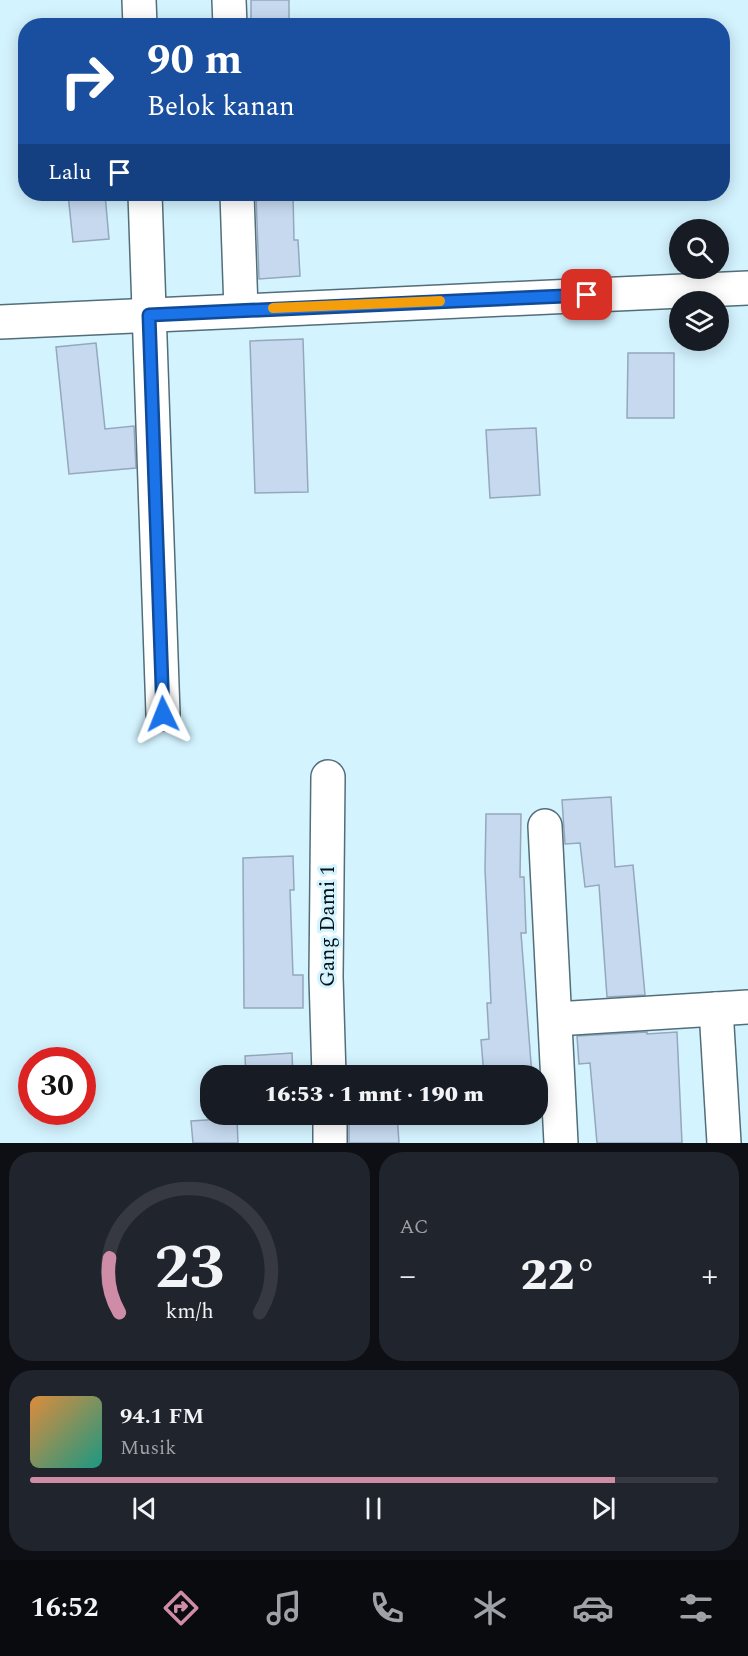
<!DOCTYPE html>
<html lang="id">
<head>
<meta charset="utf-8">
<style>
  body { margin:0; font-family:Spectral,serif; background:#20242c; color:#f1f3f6; height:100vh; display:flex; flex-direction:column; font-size:22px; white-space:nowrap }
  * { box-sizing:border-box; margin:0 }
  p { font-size:20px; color:#9ea1a6 }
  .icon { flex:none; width:33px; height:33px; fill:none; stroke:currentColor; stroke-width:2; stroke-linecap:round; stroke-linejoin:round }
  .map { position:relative; height:1143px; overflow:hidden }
  .panel { display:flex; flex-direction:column; gap:9px; padding:9px; background:#0d0f14; flex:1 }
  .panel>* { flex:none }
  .banner { position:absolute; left:18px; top:18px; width:712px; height:183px; border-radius:24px; box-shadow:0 3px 15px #0003; background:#1a4fa0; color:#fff; overflow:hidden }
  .fabs { position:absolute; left:669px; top:219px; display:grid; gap:12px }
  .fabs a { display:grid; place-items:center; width:60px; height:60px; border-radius:50%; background:#171b24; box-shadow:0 3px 15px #0003; font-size:30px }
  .speed { position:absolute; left:18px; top:1047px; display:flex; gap:12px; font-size:30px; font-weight:700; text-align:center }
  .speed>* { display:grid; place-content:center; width:78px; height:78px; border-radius:50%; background:#171b24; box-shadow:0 3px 15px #0003; line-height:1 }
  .speed .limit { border:9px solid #d22; background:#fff; color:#111 }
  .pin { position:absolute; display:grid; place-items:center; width:51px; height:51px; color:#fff; margin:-26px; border-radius:12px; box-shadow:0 3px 9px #0006 }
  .me { position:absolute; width:66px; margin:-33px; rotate:358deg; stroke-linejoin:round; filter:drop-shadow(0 0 4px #0008) }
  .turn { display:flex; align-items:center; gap:21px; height:126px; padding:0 30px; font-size:27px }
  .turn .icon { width:78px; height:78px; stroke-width:2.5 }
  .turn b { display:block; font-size:42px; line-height:51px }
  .then { display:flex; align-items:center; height:57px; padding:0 30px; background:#0003; gap:12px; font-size:22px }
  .big { font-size:45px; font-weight:800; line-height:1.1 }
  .panel .tile { flex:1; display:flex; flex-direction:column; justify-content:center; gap:9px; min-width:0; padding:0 21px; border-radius:24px; background:#20242c }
  .panel .dial { align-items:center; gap:0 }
  .dial svg { height:156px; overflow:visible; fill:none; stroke:#363941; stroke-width:7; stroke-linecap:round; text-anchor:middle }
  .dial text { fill:#f1f3f6; stroke:none }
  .song { display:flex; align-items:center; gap:18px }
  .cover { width:72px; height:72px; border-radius:9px; background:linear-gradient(135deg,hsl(30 70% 55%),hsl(170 70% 35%)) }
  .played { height:6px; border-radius:3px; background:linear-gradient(90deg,#cf8ca7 85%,#363941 85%) }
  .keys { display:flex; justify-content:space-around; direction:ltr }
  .heat { display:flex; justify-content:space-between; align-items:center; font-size:33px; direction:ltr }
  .panel .tiles { flex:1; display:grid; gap:9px; grid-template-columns:1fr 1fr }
  .tile:last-child { grid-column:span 2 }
  .trip { position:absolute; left:200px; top:1065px; width:348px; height:60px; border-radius:24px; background:#171b24; box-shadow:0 3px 15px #0003; font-weight:800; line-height:60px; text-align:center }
  .menu { display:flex; height:96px; justify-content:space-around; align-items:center; background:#090b0e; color:#9ea1a6 }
  .menu .icon { width:42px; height:42px }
  .menu .on { color:#cf8ca7 }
  .menu b { font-size:27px; color:#f1f3f6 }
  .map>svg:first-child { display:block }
</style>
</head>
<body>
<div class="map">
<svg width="748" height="1143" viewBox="0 0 748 1143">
  <rect width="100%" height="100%" fill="#d3f3ff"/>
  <!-- building -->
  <g fill="#c6d9ef" stroke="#95a7bc" stroke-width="1.5">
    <rect x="251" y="0" width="38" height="26"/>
    <path d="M68,194H105L109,239L73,242Z"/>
    <path d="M256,194H293L294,240H298L300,276L259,279Z"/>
    <path d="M303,339L308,492L255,493L250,341Z"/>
    <path d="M96,343L105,429L134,426L136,468L69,474L56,347Z"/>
    <path d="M628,353H674V418H627Z"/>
    <path d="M536,428L540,495L490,498L486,430Z"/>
    <path d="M611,797L615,867L633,865L645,995L607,997L599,885L585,887L580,843L565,844L562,800Z"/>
    <path d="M486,814H521L520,877H524L526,933H521L532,1076H484L481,1040L489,1039L487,1003H491L485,869Z"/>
    <path d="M293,856L294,890H290L293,975H303V1008H244L243,858Z"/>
    <path d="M647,1032V1034L677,1032L682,1143H597L590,1063L579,1064L577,1036Z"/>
    <path d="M292,1053L293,1076H246L245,1056Z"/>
    <path d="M249,1114H296V1118L249,1121Z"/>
    <path d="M349,1114H397L399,1143H349Z"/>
    <path d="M237,1118L238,1143H193L191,1121Z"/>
  </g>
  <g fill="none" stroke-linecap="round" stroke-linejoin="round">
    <defs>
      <g id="minor">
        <path d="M139,0L140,26"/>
        <path d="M229,0L230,26"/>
        <path d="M145,194L163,714"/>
        <path d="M237,194L241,310"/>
        <path d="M0,322L748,288"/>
        <path d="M328,777L326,977L329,1076"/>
        <path d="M545,826L561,1143"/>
        <path d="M716,1009L724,1143"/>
        <path d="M556,1019L748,1007"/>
        <path d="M330,1114V1143"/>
      </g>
    </defs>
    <!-- minor casing -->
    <use href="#minor" stroke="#526e79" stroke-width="36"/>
    <!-- minor -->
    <use href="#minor" stroke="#fff" stroke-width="33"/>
  </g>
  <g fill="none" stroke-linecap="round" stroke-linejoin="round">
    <defs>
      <path id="route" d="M163,714L149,315L587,295"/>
    </defs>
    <!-- route casing -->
    <use href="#route" stroke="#114b97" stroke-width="15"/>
    <!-- route -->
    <use href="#route" stroke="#1a73e8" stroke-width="10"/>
    <!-- slow -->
    <path stroke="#f59e0b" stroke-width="10" d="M273,308L440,301"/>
  </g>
  <g text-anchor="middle" stroke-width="6" stroke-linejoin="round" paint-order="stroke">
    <!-- street labels -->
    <g font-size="21" fill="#061115" stroke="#d3f3ff">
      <text transform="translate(327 926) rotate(-90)" y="7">Gang Dami 1</text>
    </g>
  </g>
</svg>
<div class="fabs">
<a><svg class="icon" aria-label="search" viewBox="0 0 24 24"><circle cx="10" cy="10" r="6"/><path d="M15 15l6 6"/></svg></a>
<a><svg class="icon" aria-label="layers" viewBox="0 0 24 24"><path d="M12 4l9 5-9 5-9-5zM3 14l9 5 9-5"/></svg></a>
</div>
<div class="speed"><div class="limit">30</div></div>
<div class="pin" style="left:587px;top:295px;background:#d93025"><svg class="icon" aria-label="arrive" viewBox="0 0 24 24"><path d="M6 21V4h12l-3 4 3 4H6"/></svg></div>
<svg class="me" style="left:163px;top:714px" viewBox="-20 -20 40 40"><path d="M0-17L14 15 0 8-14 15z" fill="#1a73e8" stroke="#fff" stroke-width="4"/></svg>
<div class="trip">16:53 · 1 mnt · 190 m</div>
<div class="banner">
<div class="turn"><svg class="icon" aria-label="right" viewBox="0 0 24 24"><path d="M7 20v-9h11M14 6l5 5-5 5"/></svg><div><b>90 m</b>Belok kanan</div></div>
<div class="then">Lalu<svg class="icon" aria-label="arrive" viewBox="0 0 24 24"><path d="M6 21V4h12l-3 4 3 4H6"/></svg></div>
</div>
</div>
<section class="panel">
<div class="tiles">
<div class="tile dial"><svg viewBox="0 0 100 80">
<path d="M14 69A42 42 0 1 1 86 69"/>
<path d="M14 69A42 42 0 0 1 9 41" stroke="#cf8ca7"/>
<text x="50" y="56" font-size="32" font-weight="700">23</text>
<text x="50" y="72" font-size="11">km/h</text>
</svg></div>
<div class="tile"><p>AC</p>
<div class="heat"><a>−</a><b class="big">22°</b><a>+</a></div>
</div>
<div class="tile">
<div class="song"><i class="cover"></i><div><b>94.1 FM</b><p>Musik</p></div></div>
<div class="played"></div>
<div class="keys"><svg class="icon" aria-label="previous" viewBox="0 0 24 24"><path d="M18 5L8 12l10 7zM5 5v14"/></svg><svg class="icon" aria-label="pause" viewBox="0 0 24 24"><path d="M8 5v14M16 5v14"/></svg><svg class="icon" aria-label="next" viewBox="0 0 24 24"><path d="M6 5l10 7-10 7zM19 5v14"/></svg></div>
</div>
</div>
</section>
<nav class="menu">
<b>16:52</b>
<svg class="icon on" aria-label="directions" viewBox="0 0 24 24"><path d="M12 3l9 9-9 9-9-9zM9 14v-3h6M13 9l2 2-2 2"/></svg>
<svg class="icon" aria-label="music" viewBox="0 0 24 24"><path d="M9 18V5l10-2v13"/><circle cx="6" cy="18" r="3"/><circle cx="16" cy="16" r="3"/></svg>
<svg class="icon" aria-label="phone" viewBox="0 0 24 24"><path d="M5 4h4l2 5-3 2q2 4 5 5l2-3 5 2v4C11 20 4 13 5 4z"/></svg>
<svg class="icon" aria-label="climate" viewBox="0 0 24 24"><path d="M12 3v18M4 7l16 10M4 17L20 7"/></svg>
<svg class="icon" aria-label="car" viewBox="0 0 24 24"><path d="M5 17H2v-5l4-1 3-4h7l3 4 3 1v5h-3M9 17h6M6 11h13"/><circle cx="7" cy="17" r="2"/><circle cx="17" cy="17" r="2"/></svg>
<svg class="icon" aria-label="filters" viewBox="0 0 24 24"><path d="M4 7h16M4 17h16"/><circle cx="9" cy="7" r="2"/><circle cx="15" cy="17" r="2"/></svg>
</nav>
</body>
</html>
